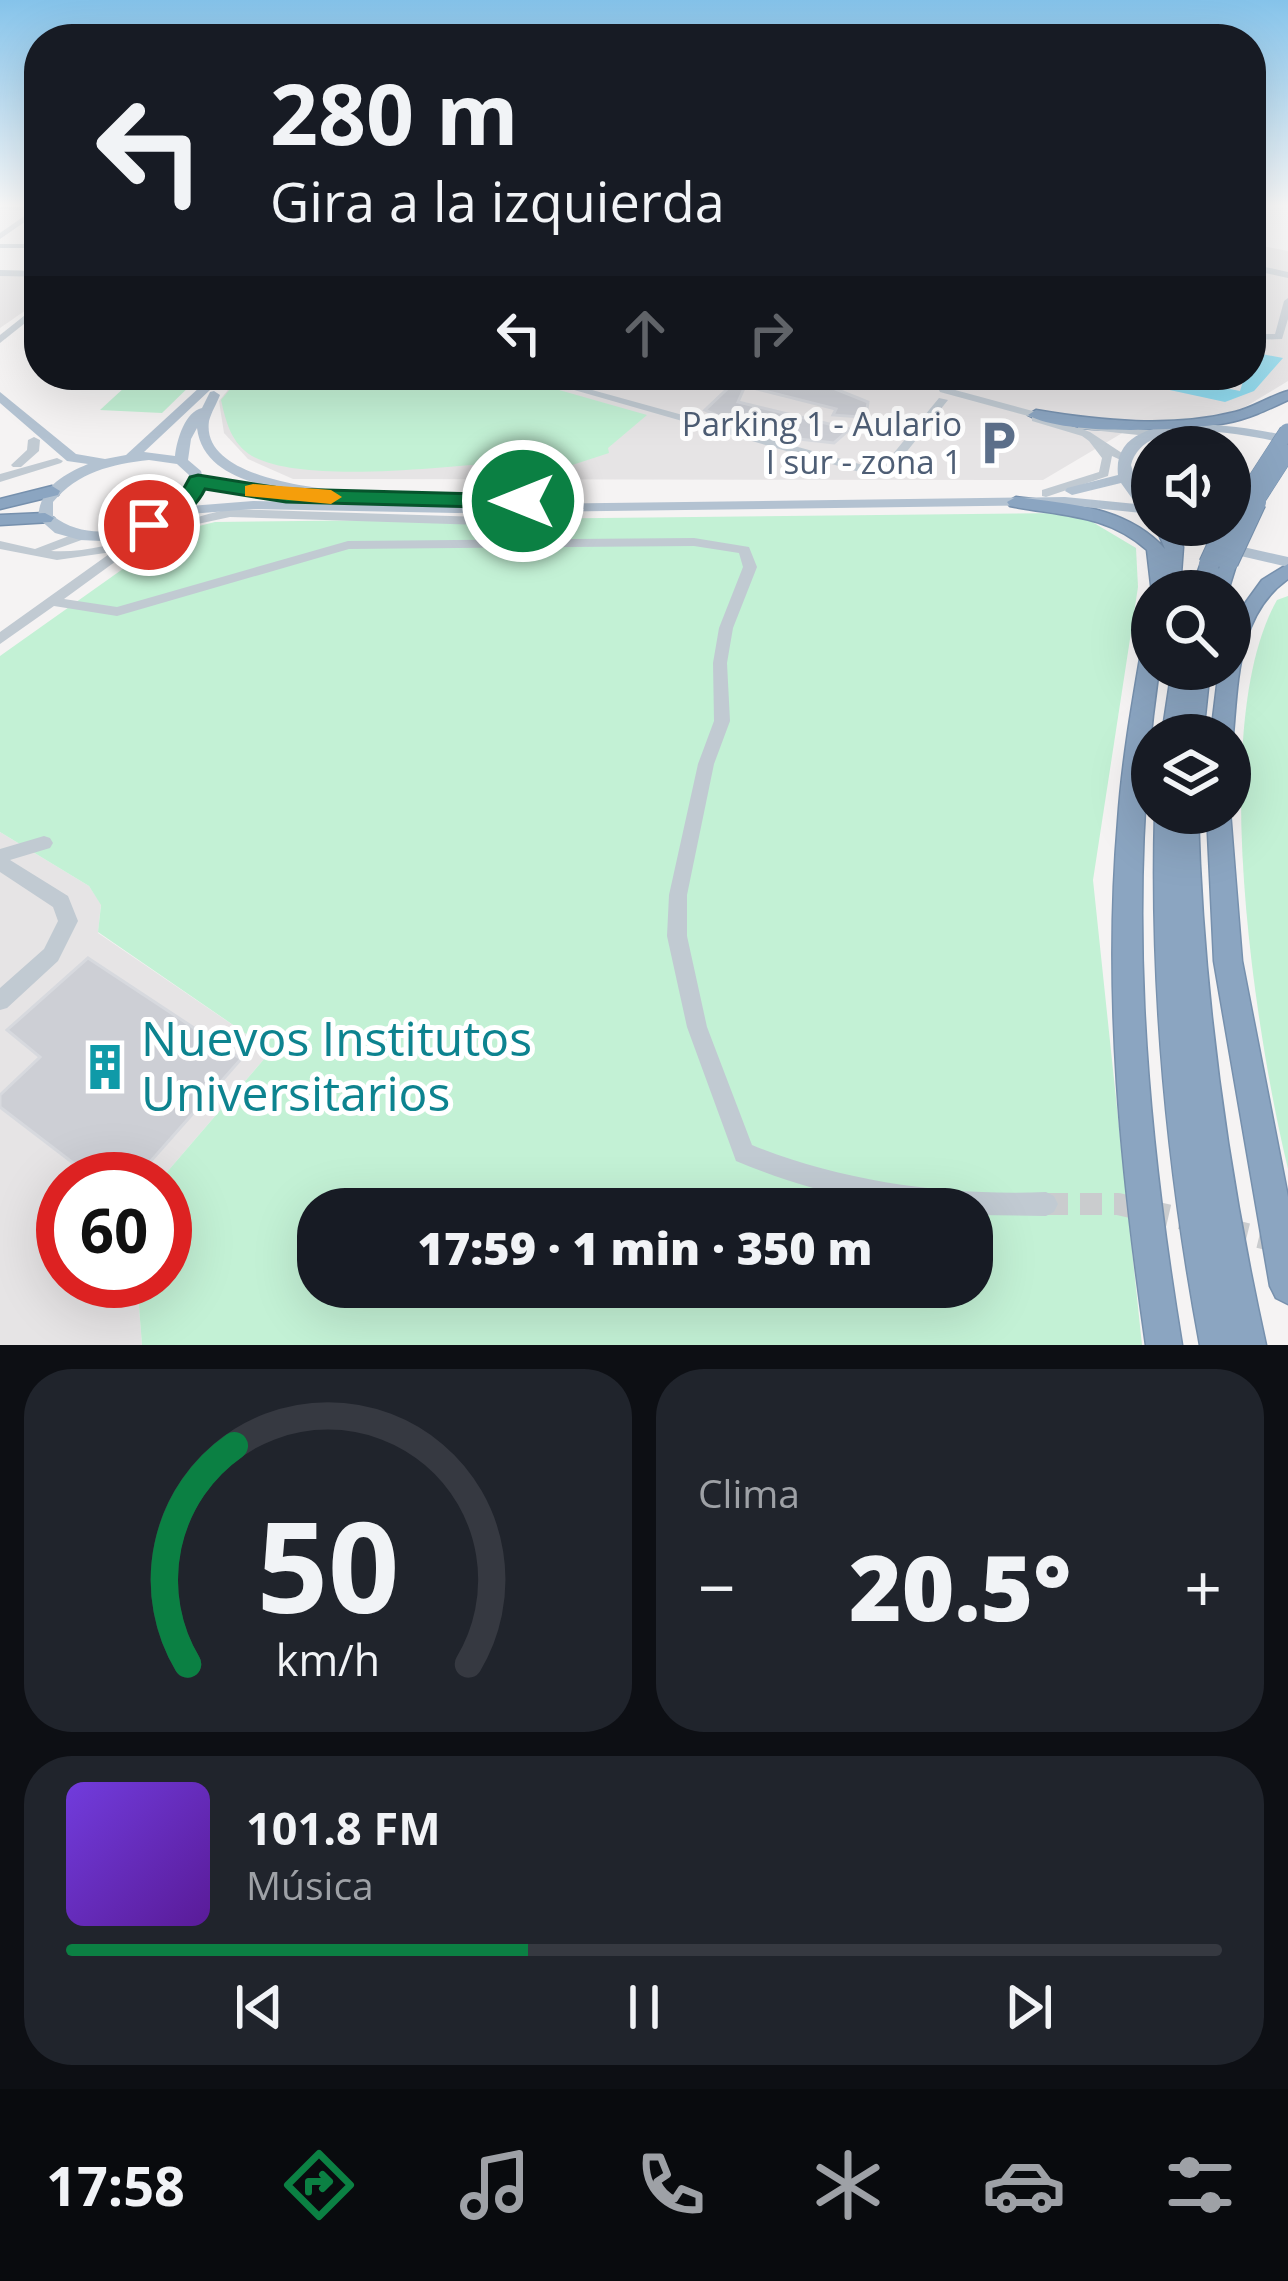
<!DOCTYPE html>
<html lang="es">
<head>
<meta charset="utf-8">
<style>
  body { margin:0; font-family:"Open Sans",sans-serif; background:#20242c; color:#f1f3f6; height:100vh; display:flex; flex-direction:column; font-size:45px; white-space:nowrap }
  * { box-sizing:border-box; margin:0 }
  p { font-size:39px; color:#9ea1a6 }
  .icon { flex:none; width:66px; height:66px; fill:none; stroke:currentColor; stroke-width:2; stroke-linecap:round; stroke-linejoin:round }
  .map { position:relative; height:1345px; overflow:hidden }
  .drawer { display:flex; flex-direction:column; gap:24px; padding:24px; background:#0d0f14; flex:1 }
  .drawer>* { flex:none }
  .banner { position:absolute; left:24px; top:24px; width:1242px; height:366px; border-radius:48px; box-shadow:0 12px 48px #0002; background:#171b24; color:#f1f3f6; overflow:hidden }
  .controls { position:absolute; left:1131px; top:426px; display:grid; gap:24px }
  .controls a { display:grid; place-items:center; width:120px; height:120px; border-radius:50%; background:#171b24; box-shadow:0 12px 48px #0002; font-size:60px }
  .speed { position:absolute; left:36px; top:1152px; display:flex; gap:24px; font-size:60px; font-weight:700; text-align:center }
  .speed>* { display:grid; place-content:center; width:156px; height:156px; border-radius:50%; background:#171b24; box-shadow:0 12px 48px #0002; line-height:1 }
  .speed .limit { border:18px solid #d22; background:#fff; color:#111 }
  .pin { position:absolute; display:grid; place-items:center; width:102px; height:102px; color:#fff; margin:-51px; border:6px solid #fff; border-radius:50%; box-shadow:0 3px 12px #0007 }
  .me { position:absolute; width:132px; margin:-66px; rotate:270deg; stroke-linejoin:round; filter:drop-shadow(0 0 9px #0008) }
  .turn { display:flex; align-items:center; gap:42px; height:252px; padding:0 48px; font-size:54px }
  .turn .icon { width:156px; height:156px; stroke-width:2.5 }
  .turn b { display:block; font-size:84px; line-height:102px }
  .lanes { display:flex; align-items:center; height:114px; padding:0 48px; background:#0003; justify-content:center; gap:60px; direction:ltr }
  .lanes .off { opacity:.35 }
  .big { font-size:90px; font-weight:800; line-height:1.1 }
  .drawer .card { flex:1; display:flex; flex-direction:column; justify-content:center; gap:18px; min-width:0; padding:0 42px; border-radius:48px; background:#20242c }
  .drawer .dial { align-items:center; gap:0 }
  .dial svg { height:312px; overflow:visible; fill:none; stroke:#363941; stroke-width:7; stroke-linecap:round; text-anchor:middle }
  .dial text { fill:#f1f3f6; stroke:none }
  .song { display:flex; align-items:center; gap:36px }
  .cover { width:144px; height:144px; border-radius:18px; background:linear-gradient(135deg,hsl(260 70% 55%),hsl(270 70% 35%)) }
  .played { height:12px; border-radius:6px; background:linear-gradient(90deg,#0b8043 40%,#363941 40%) }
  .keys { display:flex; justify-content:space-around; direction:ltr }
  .heat { display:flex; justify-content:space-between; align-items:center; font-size:66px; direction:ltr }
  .drawer .tiles { flex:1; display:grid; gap:24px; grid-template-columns:1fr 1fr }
  .card:last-child { grid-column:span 2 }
  .trip { position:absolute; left:297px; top:1188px; width:696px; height:120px; border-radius:48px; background:#171b24; box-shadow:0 12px 48px #0002; font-weight:800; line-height:120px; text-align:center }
  .dock { display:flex; height:192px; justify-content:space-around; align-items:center; background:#090b0e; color:#9ea1a6 }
  .dock .icon { width:84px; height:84px }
  .dock .selected { color:#0b8043 }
  .dock b { font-size:54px; color:#f1f3f6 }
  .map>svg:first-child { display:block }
</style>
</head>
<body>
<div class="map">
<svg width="1288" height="1345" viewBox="0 0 1288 1345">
  <rect width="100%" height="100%" fill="#f5f3f3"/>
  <!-- education -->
  <g fill="#e6e4e5">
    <path d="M1251,244L1288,251V381L1240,410L1124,432L1043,480L293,479L248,459L224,433L219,401L240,375H1251Z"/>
    <path d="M0,276L39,277V301L0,328Z"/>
    <path d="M0,832L89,886L101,904L98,933L271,1051L161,1179H63V1281H137L142,1345H0Z"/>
  </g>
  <!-- green -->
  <g fill="#c3f1d5" fill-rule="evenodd">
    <path d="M138,375H201L162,413L100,410Z"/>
    <path d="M242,375H506L647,415L608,448L609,453L560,469L569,489H495L497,463C439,467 302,484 252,456C231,443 226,422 221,400Z"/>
    <path d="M1061,513L1089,520L1136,548L1138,587L1093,880L1142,1345H142L137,1281H165V1179H161L271,1051L98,932L101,905L89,886L0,832V656L175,532L215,522ZM318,1209H972V1287H318Z"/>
    <path d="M1288,596V1169C1255,1032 1207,724 1277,600Z"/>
  </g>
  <!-- water -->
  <path fill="#90daee" d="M1251,352L1283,358L1254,391L1225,402L1119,379L1192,375L1190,381L1240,391L1245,375H1251Z"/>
  <!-- building -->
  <g fill="#cdcfd5" stroke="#d7d9de" stroke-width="3">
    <path d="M742,375H783L799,388L828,386L868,402L867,409L860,417L833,415L836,409L745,386L738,402L850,429L834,443L781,437L766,427V421L737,424L705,410Z"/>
    <path d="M88,958L241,1059L135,1179H94L0,1107V1095L40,1057L7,1030Z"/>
  </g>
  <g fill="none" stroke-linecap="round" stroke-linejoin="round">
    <!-- minor-tunnel -->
    <g stroke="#caccce" stroke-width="22" stroke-dasharray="22 12" stroke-linecap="butt">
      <path d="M1046,1204H1118L1197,1222"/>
      <path d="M1226,1229L1288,1244"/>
    </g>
    <defs>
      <g id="highway">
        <path d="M1288,391V400C1267,410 1248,419 1226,423C1184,431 1063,436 1028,415L1036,410C1100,421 1172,428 1235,412C1254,407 1270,396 1288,391Z"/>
        <path d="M52,486L60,491L58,495L0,509V499Z"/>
        <path d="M1016,497C1069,504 1126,506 1165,549L1155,525H1173L1183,547L1180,588L1152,593L1147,550C1107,514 1060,516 1010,506L1007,502Z"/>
        <path d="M45,513L54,518L51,522L0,525V515Z"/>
        <path d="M1228,556L1237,562L1228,591H1191L1202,560L1209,558L1218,564Z"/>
        <path d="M1288,564V579C1238,614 1238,679 1233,735L1230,741V735H1211L1219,669H1230L1233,620L1262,580Z"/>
        <path d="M1152,640V669H1159C1126,896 1145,1120 1182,1345H1146C1121,1171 1103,996 1118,821C1122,762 1132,705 1142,647Z"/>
        <path d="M1172,669H1210L1203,735H1162Z"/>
        <path d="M1230,811L1242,961L1288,1197V1304L1276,1298L1270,1286L1214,961L1207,813Z"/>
        <path d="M1155,813H1198C1203,993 1227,1169 1266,1345H1200C1167,1168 1150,993 1155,813Z"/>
      </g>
    </defs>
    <!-- highway casing -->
    <use href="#highway" stroke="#7690ad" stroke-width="3"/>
    <!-- minor -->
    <g fill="#c1cad2" fill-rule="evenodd">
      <path d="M0,207H39V212L0,239V233L33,210L0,209Z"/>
      <rect x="0" y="244" width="39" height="4"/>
      <path d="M1251,264L1288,272V278L1251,270Z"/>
      <path d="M0,270L39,271V277L0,276Z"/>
      <path d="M1288,298V319L1282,339L1251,340V334H1275L1284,301Z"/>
      <path d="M39,304V312L0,343V335Z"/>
      <path d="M522,375H538L863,465L888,460L939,398L948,400L896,465L863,473Z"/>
      <path d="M944,387L1051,416V420L1078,428V424L1082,423L1157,431L1163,434L1157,437L1082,429L1090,432L1131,459L1125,462L1112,456L1108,476L1046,497L1042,496V490L1099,472L1102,458L1089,441L1082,436L1032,421V417L940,392L939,390Z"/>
      <path d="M34,437L40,440L39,451L21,467H13L11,465L27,450L28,440Z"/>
      <path d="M57,458L63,461L61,463L0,482V474Z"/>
      <path d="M230,509L482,517L488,521L482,525L230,517L193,525L125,548L123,556L64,599L117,607L348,541L694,538L749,547L757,567L733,628L727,663L730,721L714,764L687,895V936L707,1027L752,1145C843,1182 948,1196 1046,1192L1054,1196L1058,1204L1054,1212L1046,1216L977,1215H972V1209C886,1209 815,1194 736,1161L687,1027L667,936L669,895L698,764L714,721L713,663L719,628L743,567L739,553L694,546L349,549L117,616L54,606L0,644V632L112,552L57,560L0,549V541L35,549L82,531L87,532V538L51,551C110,555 172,520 230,509Z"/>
      <path d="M44,836L50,838L53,843L50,848L10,860L68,896L78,921L58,961L7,1008L0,1010V988L44,949L58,921L53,907L0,872V849Z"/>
    </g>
    <!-- major -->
    <g fill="#b3c2d1" fill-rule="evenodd">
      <path d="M213,375H226L144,452L175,456C177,439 185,412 202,408L210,392L214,391L220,395C217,403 211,413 209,421C201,477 311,487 348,492L355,496L348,500L295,493L294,498L289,499L202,487L190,506L253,501L456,505L1065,497L1136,504L1121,483L1072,495L1065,491L1067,488L1118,475C1110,401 1248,427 1288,436V444C1248,435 1145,412 1131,465L1137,486L1152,504L1151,514L1065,505L456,513L253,509L177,515L151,530L101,541L80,540L55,533L38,518C40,488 62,475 88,464L67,461L0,403V392L76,454L105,459L126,455ZM197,428C202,469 245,482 280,489L203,478L201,471L188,460L191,439ZM149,460L177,464L189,475L188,490C154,526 95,548 53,516V502C78,472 112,464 149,460Z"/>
      <path d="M1164,525H1185L1230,544L1288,557V567L1219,551Z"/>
    </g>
    <!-- highway -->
    <use href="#highway" fill="#8ba5c1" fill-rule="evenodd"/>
    <defs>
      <g id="highway-bridge-far1">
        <path d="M1239,505L1287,431"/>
        <path d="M1254,505L1288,452"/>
      </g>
      <g id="highway-bridge">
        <path d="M1230,519L1241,502"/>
        <path d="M1228,562L1256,502"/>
        <path d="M1209,564L1227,525"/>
      </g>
    </defs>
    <!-- highway-bridge-far1 casing -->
    <use href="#highway-bridge-far1" stroke="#7690ad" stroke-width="16" stroke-linecap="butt"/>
    <!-- highway-bridge casing -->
    <use href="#highway-bridge" stroke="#7690ad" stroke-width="22" stroke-linecap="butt"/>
    <!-- highway-bridge-far1 -->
    <use href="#highway-bridge-far1" stroke="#8ba5c1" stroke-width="15"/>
    <!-- highway-bridge -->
    <use href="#highway-bridge" stroke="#8ba5c1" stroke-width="20"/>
  </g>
  <!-- sky -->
  <linearGradient id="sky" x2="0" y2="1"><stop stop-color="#85c3ea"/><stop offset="0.52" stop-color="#fafafa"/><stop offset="1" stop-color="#fafafa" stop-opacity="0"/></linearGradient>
  <rect width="1288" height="395" fill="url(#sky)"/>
  <!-- route -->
  <path fill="#0b8043" stroke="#07532c" stroke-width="3" d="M198,475L286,489L523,495L534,501L523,508L286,502L205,489C195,510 165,533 141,530V520L179,497L190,477Z"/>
  <!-- slow -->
  <path fill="#f59e0b" d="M253,484L331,490L342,497L331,504L245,496V486Z"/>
  <!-- icons -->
  <defs>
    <symbol id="parking-bare" viewBox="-9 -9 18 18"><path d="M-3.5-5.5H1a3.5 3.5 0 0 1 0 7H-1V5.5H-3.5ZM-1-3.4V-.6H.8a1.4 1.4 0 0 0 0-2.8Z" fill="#5c6f8a" stroke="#fff" stroke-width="2.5" paint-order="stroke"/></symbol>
    <symbol id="building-bare" viewBox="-9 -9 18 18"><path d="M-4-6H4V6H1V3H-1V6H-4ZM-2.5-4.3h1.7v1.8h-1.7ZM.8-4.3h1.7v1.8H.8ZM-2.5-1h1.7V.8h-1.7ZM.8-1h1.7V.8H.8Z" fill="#0f9aa8" stroke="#fff" stroke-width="2.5" paint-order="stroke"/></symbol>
  </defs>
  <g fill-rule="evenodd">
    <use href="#parking-bare" x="965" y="410" width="66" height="66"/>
    <use href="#building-bare" x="72" y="1034" width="66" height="66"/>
  </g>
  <g text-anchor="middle" stroke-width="10" stroke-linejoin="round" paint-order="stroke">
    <!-- far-service labels -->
    <g font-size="33" fill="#4e5e75" stroke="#fff" text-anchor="end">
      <text x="962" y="436">Parking 1 - Aulario<tspan x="962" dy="38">I sur - zona 1</tspan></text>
    </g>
    <!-- near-culture labels -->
    <g font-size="48" fill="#0d838f" stroke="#fff" text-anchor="start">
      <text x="141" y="1056">Nuevos Institutos<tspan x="141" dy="55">Universitarios</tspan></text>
    </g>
  </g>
</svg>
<div class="controls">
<a><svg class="icon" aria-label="sound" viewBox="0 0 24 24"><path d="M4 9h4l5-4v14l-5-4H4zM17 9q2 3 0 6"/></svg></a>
<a><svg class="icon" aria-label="search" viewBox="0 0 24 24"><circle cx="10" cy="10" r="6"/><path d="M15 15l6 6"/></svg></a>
<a><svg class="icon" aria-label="layers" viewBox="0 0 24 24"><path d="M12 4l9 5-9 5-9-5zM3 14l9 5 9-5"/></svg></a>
</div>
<div class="speed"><div class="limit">60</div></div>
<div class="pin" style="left:149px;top:525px;background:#d93025"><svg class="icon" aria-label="arrive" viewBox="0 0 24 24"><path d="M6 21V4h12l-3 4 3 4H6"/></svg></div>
<svg class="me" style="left:523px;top:501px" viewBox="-20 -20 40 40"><circle r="17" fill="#0b8043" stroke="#fff" stroke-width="3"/><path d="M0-11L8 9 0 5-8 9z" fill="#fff"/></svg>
<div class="trip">17:59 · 1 min · 350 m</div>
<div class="banner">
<div class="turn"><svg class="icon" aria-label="left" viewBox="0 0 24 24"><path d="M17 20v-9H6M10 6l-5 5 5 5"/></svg><div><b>280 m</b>Gira a la izquierda</div></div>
<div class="lanes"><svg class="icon" aria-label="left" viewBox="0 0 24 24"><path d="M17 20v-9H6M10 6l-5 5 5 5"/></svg><svg class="icon off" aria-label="ahead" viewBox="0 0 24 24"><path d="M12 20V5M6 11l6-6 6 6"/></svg><svg class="icon off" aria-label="right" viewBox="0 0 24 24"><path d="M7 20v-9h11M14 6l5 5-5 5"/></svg></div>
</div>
</div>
<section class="drawer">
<div class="tiles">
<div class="card dial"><svg viewBox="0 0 100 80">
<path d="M14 69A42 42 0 1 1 86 69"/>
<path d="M14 69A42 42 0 0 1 26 13" stroke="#0b8043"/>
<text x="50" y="56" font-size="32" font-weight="700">50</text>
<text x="50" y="72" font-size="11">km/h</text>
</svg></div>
<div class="card"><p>Clima</p>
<div class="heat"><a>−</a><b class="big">20.5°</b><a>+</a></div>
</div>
<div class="card">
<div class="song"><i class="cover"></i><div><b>101.8 FM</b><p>Música</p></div></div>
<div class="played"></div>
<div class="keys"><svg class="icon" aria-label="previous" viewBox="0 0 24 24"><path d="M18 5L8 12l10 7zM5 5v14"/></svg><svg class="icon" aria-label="pause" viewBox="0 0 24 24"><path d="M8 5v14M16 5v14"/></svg><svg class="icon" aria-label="next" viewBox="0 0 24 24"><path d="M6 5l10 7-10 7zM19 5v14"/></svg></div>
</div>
</div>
</section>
<nav class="dock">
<b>17:58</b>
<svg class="icon selected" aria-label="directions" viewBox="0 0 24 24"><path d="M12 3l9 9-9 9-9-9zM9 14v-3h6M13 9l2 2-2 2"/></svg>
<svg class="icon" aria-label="music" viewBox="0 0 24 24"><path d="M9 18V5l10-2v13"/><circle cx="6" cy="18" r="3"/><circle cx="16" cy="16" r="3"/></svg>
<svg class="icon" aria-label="phone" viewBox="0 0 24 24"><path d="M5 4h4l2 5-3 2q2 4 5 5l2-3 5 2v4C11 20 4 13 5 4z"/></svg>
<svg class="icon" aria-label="climate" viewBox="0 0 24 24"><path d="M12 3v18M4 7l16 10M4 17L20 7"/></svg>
<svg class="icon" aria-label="car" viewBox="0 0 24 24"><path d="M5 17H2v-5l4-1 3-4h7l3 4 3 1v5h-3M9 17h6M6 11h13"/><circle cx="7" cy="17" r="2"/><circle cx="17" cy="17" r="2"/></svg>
<svg class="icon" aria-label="filters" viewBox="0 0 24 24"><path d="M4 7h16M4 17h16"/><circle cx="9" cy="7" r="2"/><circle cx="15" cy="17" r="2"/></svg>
</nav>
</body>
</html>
